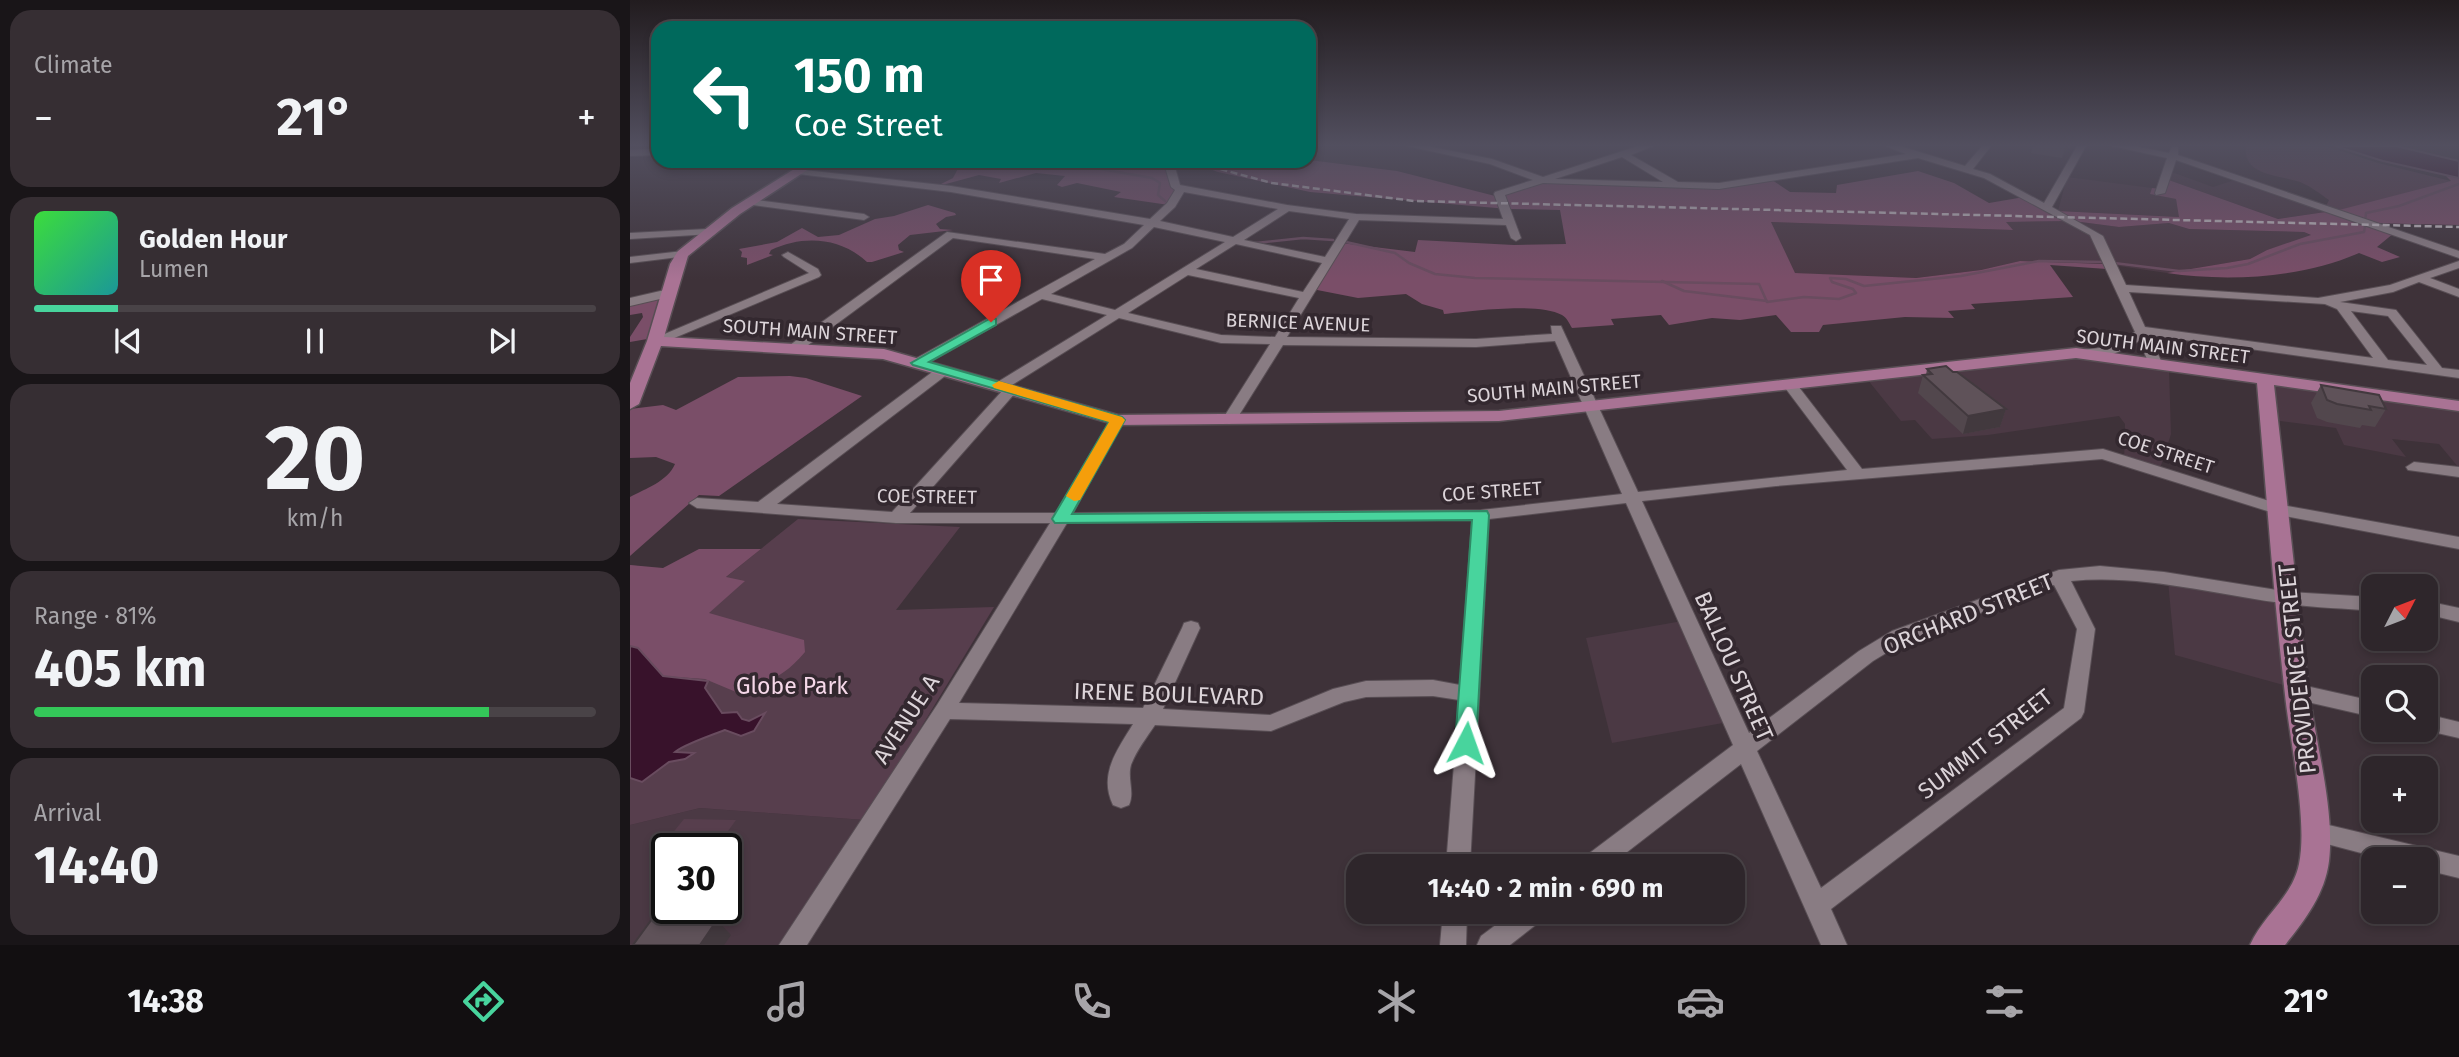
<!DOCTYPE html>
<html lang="en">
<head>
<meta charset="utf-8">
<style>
  body { margin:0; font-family:"Fira Sans",sans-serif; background:#362e33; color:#f1f3f6; height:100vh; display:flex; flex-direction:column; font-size:26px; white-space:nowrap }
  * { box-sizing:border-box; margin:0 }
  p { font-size:23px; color:#a7a5a9 }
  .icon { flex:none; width:38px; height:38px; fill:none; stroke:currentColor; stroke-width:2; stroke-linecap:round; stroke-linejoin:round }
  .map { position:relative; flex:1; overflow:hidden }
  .side { display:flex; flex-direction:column; gap:10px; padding:10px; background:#191518; width:630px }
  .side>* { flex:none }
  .banner { position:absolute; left:21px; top:21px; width:665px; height:147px; border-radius:21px; box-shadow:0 4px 10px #0003,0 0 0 2px #494347; background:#00695c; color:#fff; overflow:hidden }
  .needle { width:46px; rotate:48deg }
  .buttons { position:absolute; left:1731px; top:574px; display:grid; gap:14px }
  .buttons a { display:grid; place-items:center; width:77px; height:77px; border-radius:14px; background:#2e262b; box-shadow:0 4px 10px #0003,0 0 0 2px #494347; font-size:35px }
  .speed { position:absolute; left:21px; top:833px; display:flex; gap:14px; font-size:35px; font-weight:700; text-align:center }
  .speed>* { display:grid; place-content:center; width:91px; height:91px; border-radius:50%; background:#2e262b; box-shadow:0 4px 10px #0003,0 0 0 2px #494347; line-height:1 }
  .speed .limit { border:4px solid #111; border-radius:10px; background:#fff; color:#111 }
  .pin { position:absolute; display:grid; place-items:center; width:60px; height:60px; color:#fff; margin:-72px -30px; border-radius:50% 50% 50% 0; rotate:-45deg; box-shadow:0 0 7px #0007 }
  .pin .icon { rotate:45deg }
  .me { position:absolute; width:77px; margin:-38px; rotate:4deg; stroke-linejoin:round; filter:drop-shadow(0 0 5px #0008) }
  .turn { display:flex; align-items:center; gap:24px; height:147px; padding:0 28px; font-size:32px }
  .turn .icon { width:91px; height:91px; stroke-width:2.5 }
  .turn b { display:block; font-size:49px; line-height:60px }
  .big { font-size:52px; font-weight:700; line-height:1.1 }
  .side .widget { flex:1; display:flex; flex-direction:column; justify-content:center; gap:10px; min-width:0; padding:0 24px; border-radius:21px; background:#362e33 }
  .side .dial { align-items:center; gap:0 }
  .dial b { font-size:91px; line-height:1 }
  .song { display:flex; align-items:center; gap:21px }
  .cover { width:84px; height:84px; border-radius:10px; background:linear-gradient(135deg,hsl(120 70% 55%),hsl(180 70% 35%)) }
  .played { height:7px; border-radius:4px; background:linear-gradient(90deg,#48d49d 15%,#494347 15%) }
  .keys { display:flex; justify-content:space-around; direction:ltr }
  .heat { display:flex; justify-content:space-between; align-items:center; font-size:38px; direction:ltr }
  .charge { height:10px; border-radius:5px; background:linear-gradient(90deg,#34c759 81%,#494347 0) }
  .trip { position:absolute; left:716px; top:854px; width:399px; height:70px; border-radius:21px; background:#2e262b; box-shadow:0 4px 10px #0003,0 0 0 2px #494347; font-weight:700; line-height:70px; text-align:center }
  .tab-bar { display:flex; height:112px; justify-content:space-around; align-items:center; background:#120f11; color:#a7a5a9 }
  .tab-bar .icon { width:49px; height:49px }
  .tab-bar .selected { color:#48d49d }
  .tab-bar b { font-size:32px; color:#f1f3f6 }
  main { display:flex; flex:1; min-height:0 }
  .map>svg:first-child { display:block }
</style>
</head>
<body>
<main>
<section class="side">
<div class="widget"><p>Climate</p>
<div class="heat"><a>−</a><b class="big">21°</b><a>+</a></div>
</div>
<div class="widget">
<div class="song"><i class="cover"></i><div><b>Golden Hour</b><p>Lumen</p></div></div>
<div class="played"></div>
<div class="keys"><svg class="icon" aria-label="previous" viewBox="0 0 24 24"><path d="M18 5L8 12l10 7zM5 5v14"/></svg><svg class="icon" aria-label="pause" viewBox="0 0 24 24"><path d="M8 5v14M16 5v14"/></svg><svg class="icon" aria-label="next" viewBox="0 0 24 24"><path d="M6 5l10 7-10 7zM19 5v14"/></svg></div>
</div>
<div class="widget dial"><b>20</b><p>km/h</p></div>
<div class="widget"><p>Range · 81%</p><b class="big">405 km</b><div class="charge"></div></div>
<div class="widget"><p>Arrival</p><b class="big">14:40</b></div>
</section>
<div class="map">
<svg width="1829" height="945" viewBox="0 0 1829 945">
  <rect width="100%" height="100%" fill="#3e3239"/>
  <!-- built -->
  <g fill="#4b3944" fill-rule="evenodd">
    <path d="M1539,171L1583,187L1614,177L1709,210L1648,219L1536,179Z"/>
    <path d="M1437,177L1522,188L1521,194L1546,199L1550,217L1428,211Z"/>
    <path d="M1443,221L1489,227L1539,223L1559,229L1674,232L1682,236L1637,250L1620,259L1537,273L1475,264L1390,261L1351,270L1286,278L1227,277L1164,273L1140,222L1382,230L1375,222Z"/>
    <path d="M1446,356L1539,369L1541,434L1528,475L1494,464L1495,424L1489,416L1358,435L1302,439L1285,420L1271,421L1237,379Z"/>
    <path d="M1632,382L1829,408V468L1809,444L1762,439L1776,457L1714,445L1706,428L1643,420Z"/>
    <path d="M1538,581L1656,603L1672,690L1545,655Z"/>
    <path d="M1058,620L1104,721L982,743L956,638Z"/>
    <path d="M70,808L235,820L156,945H0V825ZM37,849H96V908H37Z"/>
  </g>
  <!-- green -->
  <g fill="#573e4d">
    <path d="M1616,146H1696L1748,163L1829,183L1717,213L1696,206L1699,200C1689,193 1680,186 1670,182C1650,175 1612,176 1616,146Z"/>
    <path d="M168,519L330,527L266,610L364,607L235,820L70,808L0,825V565L95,578Z"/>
    <path d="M54,819L106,820L85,849H37V861H20Z"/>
  </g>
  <!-- forest -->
  <g fill="#7a4e68">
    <path d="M679,160L767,171L873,198L872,193L913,180L1073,187L1142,180L1160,192L1206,193L1207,185L1288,171L1324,183L1359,203L1400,196L1428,211L1549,217L1546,199L1520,194L1522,188L1531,189L1536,179L1648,219L1709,210L1821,181L1816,176L1829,178V225L1737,223L1764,233L1747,247L1770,257L1752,262L1729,253C1672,278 1598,282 1537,273L1620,259L1637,250L1681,235L1674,232L1559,229L1539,223L1489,227L1443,221L1376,222L1383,230L1141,222L1165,273L1286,278L1351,270L1390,261L1475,264L1477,269L1420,265L1443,297L1341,304L1345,309L1318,311L1324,318L1275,317L1193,325L1189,332H1161L1146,315L1110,320L1082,318L1039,325L1031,315L981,319L984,325L942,328C939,323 937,318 932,315C908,302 842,311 814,314L813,310L792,304L776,294L728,298L682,289L711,243L785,252L788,240L884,245L936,244L930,210L878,209L680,192L588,172L560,162L537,165L546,190L539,205L484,197L491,192L447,183L432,187L427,185L435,176L406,173L369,183L371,179L349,175L305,187L323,178L332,161Z"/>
    <path d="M298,205L325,213L326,215L316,217L306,224L310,229L323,230L280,235L268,245L269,250L274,252L242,262H237C210,237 173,235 141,250L139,254L143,255L117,265V258L111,257L112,252L109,249L147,242L172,228L188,237L209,235L245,219L264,216Z"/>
    <path d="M33,294L23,338L0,342V337L13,317L12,313L0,315V302Z"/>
    <path d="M160,376L176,378L232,396L89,496L69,495L0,556V497C15,489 38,481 45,464L26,457L0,458V409L33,405L46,410L108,377Z"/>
    <path d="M69,549H131L96,577L115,581L79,613L174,640L175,652C153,678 138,682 106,692L75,679L33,676L8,648L0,646V565L33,568Z"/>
  </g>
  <!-- water -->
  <g fill="#38122b" stroke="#694c5f" stroke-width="2">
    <path d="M1705,146H1766L1829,161V178L1753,161Z"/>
    <path d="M0,646L8,648L33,676L78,681L75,688L92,713L107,712L112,719L119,721L135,713L124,731L111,736L95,730C84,734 53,745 45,752L64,753L55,759L39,762L12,782L0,778Z"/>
  </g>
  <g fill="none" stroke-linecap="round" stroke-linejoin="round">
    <!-- stream -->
    <g stroke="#694c5f" stroke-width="2.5">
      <path d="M452,161L450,164L459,167L522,178L530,183L528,195L535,201"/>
      <path d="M1735,222L1736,213L1769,206L1829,184"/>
      <path d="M716,242L765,253L779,263L805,274L845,278L1129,284L1137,302L1174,297L1209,299L1226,293L1223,289L1202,282L1200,278L1216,279L1234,286L1331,276L1409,261L1476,262"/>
      <path d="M626,243L673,238L703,240"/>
      <path d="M1484,263L1549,271L1597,268L1618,264L1670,244L1734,232L1735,226"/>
      <path d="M1032,281L1054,291L1137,301"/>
    </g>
    <defs>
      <g id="minor">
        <path d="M777,146H797L862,159L913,177L1008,146H1023L1001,155L1048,182L1089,183L1276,154L1255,146H1270L1335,166L1352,146H1361L1343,169L1360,174L1414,203L1447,146H1456L1422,207L1473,236L1496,285L1688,298L1760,285L1829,261V268L1800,278L1829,289V297L1789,282L1763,292L1710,302L1766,310L1812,368L1829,370V378L1519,335L1533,365L1531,368H1521L1509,341C1493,350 1466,366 1449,353L1451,350L1478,347L1505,332L1460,235L1354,178L1288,158L1089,189L913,183L875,195L891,238L886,241L881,238L876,225L729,220L657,337L846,339L922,334L921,326H931L1008,492L1217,470L1153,385L1160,381L1165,382L1232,469L1473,449L1652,505L1829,537V549L1650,515L1472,459L1146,486L1012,501L1119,733L1229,651L1262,631L1429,570L1470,566L1534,572L1659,592L1743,597V611C1715,608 1686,608 1658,604C1586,595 1514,574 1441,581L1465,629L1454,712L1451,718L1201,909L1217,945H1191L1111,764L979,866H949L953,858L1103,745L996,503L859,519L840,866H816L829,700L803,696L736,697L714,702L641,731L525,725C517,737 506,751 501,765C497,779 505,792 499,805L491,808L483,805C468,774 488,749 503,724L320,719L177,945H149L307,705L420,523H266L67,508L59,503L67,498L128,502L309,367H319L321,370L319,373L147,504L262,512L373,390L366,389L364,386L366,383L477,315L412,299L293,366H283L281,363L283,360L465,259L323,238L170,351H160V345L317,232L475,254L494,244L514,225L321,192L168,174L165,173V169L321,186L520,219L537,203L545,190L541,187L535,167L540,164L545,167L550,185L657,205L726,214L873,219L864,194L865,192L903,180L860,164ZM992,157L1033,182L925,179ZM554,192L648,209L603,237L530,221L545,207ZM659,211L719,219L695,257L614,240ZM524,227L595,242L485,310L421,294L502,248ZM606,244L692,263L673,292L566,269ZM558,275L669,298L645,337L591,335L498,313ZM1499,292L1695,304L1707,309L1743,358L1515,327ZM1721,311L1758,316L1797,365L1758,360ZM489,318L591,343L640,344L592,420L599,424L606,420L653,345L846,347L925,341L992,494L851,510L443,513L494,420L487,416L480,420L426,513H280L386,392L388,389L382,385ZM842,520L830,685L803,680L736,681L703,689L640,715L533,709L570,628L568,623L561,621L554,623L552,628L513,708L329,703L437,523ZM1424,585L1447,629L1434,708L1191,888L1127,751L1243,661L1276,641Z"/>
        <path d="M1482,146H1504L1539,153L1542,147H1548V155L1829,251V258L1546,160L1535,193L1526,195L1525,193L1537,158Z"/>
        <path d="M28,149V155L0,156V150Z"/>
        <path d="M119,199L234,214L239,217L234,220L115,204V200Z"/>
        <path d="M77,229L81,230V234L0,239V233Z"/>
        <path d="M53,251L57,252V256L0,263V257Z"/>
        <path d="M158,252L188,269L191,275L189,277L30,344H20L18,341L179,273L154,257L152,255Z"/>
        <path d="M39,289L43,290V296L0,306V298Z"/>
        <path d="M1784,462L1829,467V477L1778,470L1776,467Z"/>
        <path d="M1796,601L1829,608V622L1796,614Z"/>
        <path d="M1667,684L1743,701V717L1660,698L1657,692L1660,686Z"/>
        <path d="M1796,714L1829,722V738L1794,730Z"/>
        <path d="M1686,822L1829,856V878L1796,870V859H1754L1678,839L1674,832L1678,825Z"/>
        <path d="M813,912H837L836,945H810Z"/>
        <path d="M883,912H915L912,920L880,945H847L851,936Z"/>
      </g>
      <path id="major" d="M177,161H191L110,214L58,256L34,337L254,349L488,415L869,411L1446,348L1829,401V411L1644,385C1656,488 1666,590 1679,692C1686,744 1705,811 1699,861C1695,894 1675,920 1655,945H1620C1633,915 1662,898 1669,864C1678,821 1660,741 1655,695C1643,592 1636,487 1627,383L1446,358L869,421L487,425L253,359L31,346L9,404L0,409V383L17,341L40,264L48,251L102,208Z"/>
    </defs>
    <!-- minor casing -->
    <use href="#minor" stroke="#584e54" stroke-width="2"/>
    <!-- major casing -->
    <use href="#major" stroke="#584e54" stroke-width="3"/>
    <!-- minor -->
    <use href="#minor" fill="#897c83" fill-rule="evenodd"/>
    <!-- major -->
    <use href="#major" fill="#a97394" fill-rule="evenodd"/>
    <!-- rail -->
    <path stroke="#c7bfc4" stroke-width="2.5" stroke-dasharray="7 3.5" stroke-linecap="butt" d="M560,161L642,183L784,201L1829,227"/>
  </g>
  <!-- wall -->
  <g fill="#52474d">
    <path d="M1403,146H1441L1432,158L1401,153Z"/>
    <path d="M1297,369L1323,372L1376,409L1370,427L1333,434L1288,393L1293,375H1296Z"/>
    <path d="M1691,385L1756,409L1745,427L1732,425L1730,428L1697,422L1687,418L1681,403Z"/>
  </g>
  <!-- shaded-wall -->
  <g fill="#42393e">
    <path d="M1436,146L1441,147L1432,158L1435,148Z"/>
    <path d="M1376,409L1370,427L1333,434L1338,416Z"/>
    <path d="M87,920L101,935L94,945H70Z"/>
  </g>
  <!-- building -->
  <g fill="#5f5259" stroke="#42393e" stroke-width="2">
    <path d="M1316,366L1323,372H1327L1376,409L1338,416L1293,375L1302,374L1297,369Z"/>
    <path d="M1691,385L1749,395L1756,409L1739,406L1741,410L1707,404L1697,400Z"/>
    <path d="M22,919L87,920L70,945H3Z"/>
  </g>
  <!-- sky -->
  <linearGradient id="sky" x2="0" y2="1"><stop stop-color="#221c1f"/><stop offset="0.52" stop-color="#524f5f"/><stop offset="1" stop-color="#524f5f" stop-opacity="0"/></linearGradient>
  <rect width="1829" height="279" fill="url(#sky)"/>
  <!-- route -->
  <path fill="#48d49d" stroke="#2f8a66" stroke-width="2" d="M361,318L366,319V325L299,362L492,417L495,420L442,514L857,511L859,515L846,743L843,749L836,752L828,749L825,743L842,520L425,523L422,519L479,422L283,365L281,363Z"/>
  <!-- slow -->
  <path fill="#f59e0b" d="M369,381L492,417L495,420L450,500L444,501L436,496L479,422L364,388L362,385Z"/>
  <g text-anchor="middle" stroke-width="7" stroke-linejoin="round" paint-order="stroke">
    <!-- street labels -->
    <g font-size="19" fill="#dcd4d9" stroke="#33282f">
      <text transform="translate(668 322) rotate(2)" y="7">BERNICE AVENUE</text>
      <text transform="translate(180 331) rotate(4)" y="7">SOUTH MAIN STREET</text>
      <text transform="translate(1533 346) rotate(7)" y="7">SOUTH MAIN STREET</text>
      <text transform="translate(924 388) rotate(-5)" y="7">SOUTH MAIN STREET</text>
      <text transform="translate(1536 452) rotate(18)" y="7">COE STREET</text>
      <text transform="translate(862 491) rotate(-4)" y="7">COE STREET</text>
      <text transform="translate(297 496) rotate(1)" y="7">COE STREET</text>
    </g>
    <!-- near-street labels -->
    <g font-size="23" fill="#dcd4d9" stroke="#33282f">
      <text transform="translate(1338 614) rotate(-22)" y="8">ORCHARD STREET</text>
      <text transform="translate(1104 666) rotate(66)" y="8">BALLOU STREET</text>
      <text transform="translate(1667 669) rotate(-96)" y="8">PROVIDENCE STREET</text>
      <text transform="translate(539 694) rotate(2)" y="8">IRENE BOULEVARD</text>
      <text transform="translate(276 719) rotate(-57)" y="8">AVENUE A</text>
      <text transform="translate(1355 744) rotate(-38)" y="8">SUMMIT STREET</text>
    </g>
    <!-- near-park labels -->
    <g font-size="23" fill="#f6d8e9" stroke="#33282f">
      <text x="162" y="694">Globe Park</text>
    </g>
  </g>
</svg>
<div class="buttons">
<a><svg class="needle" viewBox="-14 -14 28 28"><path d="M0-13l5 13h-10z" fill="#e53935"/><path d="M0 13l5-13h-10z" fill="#a7a5a9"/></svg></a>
<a><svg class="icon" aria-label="search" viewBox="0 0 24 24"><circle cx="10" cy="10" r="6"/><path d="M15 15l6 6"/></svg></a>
<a>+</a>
<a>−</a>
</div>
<div class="speed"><div class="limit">30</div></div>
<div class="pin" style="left:361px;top:322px;background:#d93025"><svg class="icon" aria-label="arrive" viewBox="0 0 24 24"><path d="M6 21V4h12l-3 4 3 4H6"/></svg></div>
<svg class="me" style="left:836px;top:743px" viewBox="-20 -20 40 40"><path d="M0-17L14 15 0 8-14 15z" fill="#48d49d" stroke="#fff" stroke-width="4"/></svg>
<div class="trip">14:40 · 2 min · 690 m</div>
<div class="banner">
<div class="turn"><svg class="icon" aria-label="left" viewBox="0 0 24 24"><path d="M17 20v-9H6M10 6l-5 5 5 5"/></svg><div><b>150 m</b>Coe Street</div></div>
</div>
</div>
</main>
<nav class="tab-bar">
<b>14:38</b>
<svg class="icon selected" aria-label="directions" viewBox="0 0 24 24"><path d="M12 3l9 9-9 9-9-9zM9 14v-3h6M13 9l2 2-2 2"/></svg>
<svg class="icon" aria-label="music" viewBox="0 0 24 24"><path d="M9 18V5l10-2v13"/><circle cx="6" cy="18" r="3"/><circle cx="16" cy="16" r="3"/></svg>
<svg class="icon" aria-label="phone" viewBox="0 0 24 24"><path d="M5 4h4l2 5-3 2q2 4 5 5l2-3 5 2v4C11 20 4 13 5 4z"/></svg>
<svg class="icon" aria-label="climate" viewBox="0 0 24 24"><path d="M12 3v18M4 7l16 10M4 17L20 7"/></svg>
<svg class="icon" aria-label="car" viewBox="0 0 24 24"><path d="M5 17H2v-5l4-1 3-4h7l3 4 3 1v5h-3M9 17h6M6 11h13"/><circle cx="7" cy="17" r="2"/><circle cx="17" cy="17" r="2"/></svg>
<svg class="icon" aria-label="filters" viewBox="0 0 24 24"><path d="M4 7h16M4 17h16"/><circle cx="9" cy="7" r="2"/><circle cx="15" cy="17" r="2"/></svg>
<b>21°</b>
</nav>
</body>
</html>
